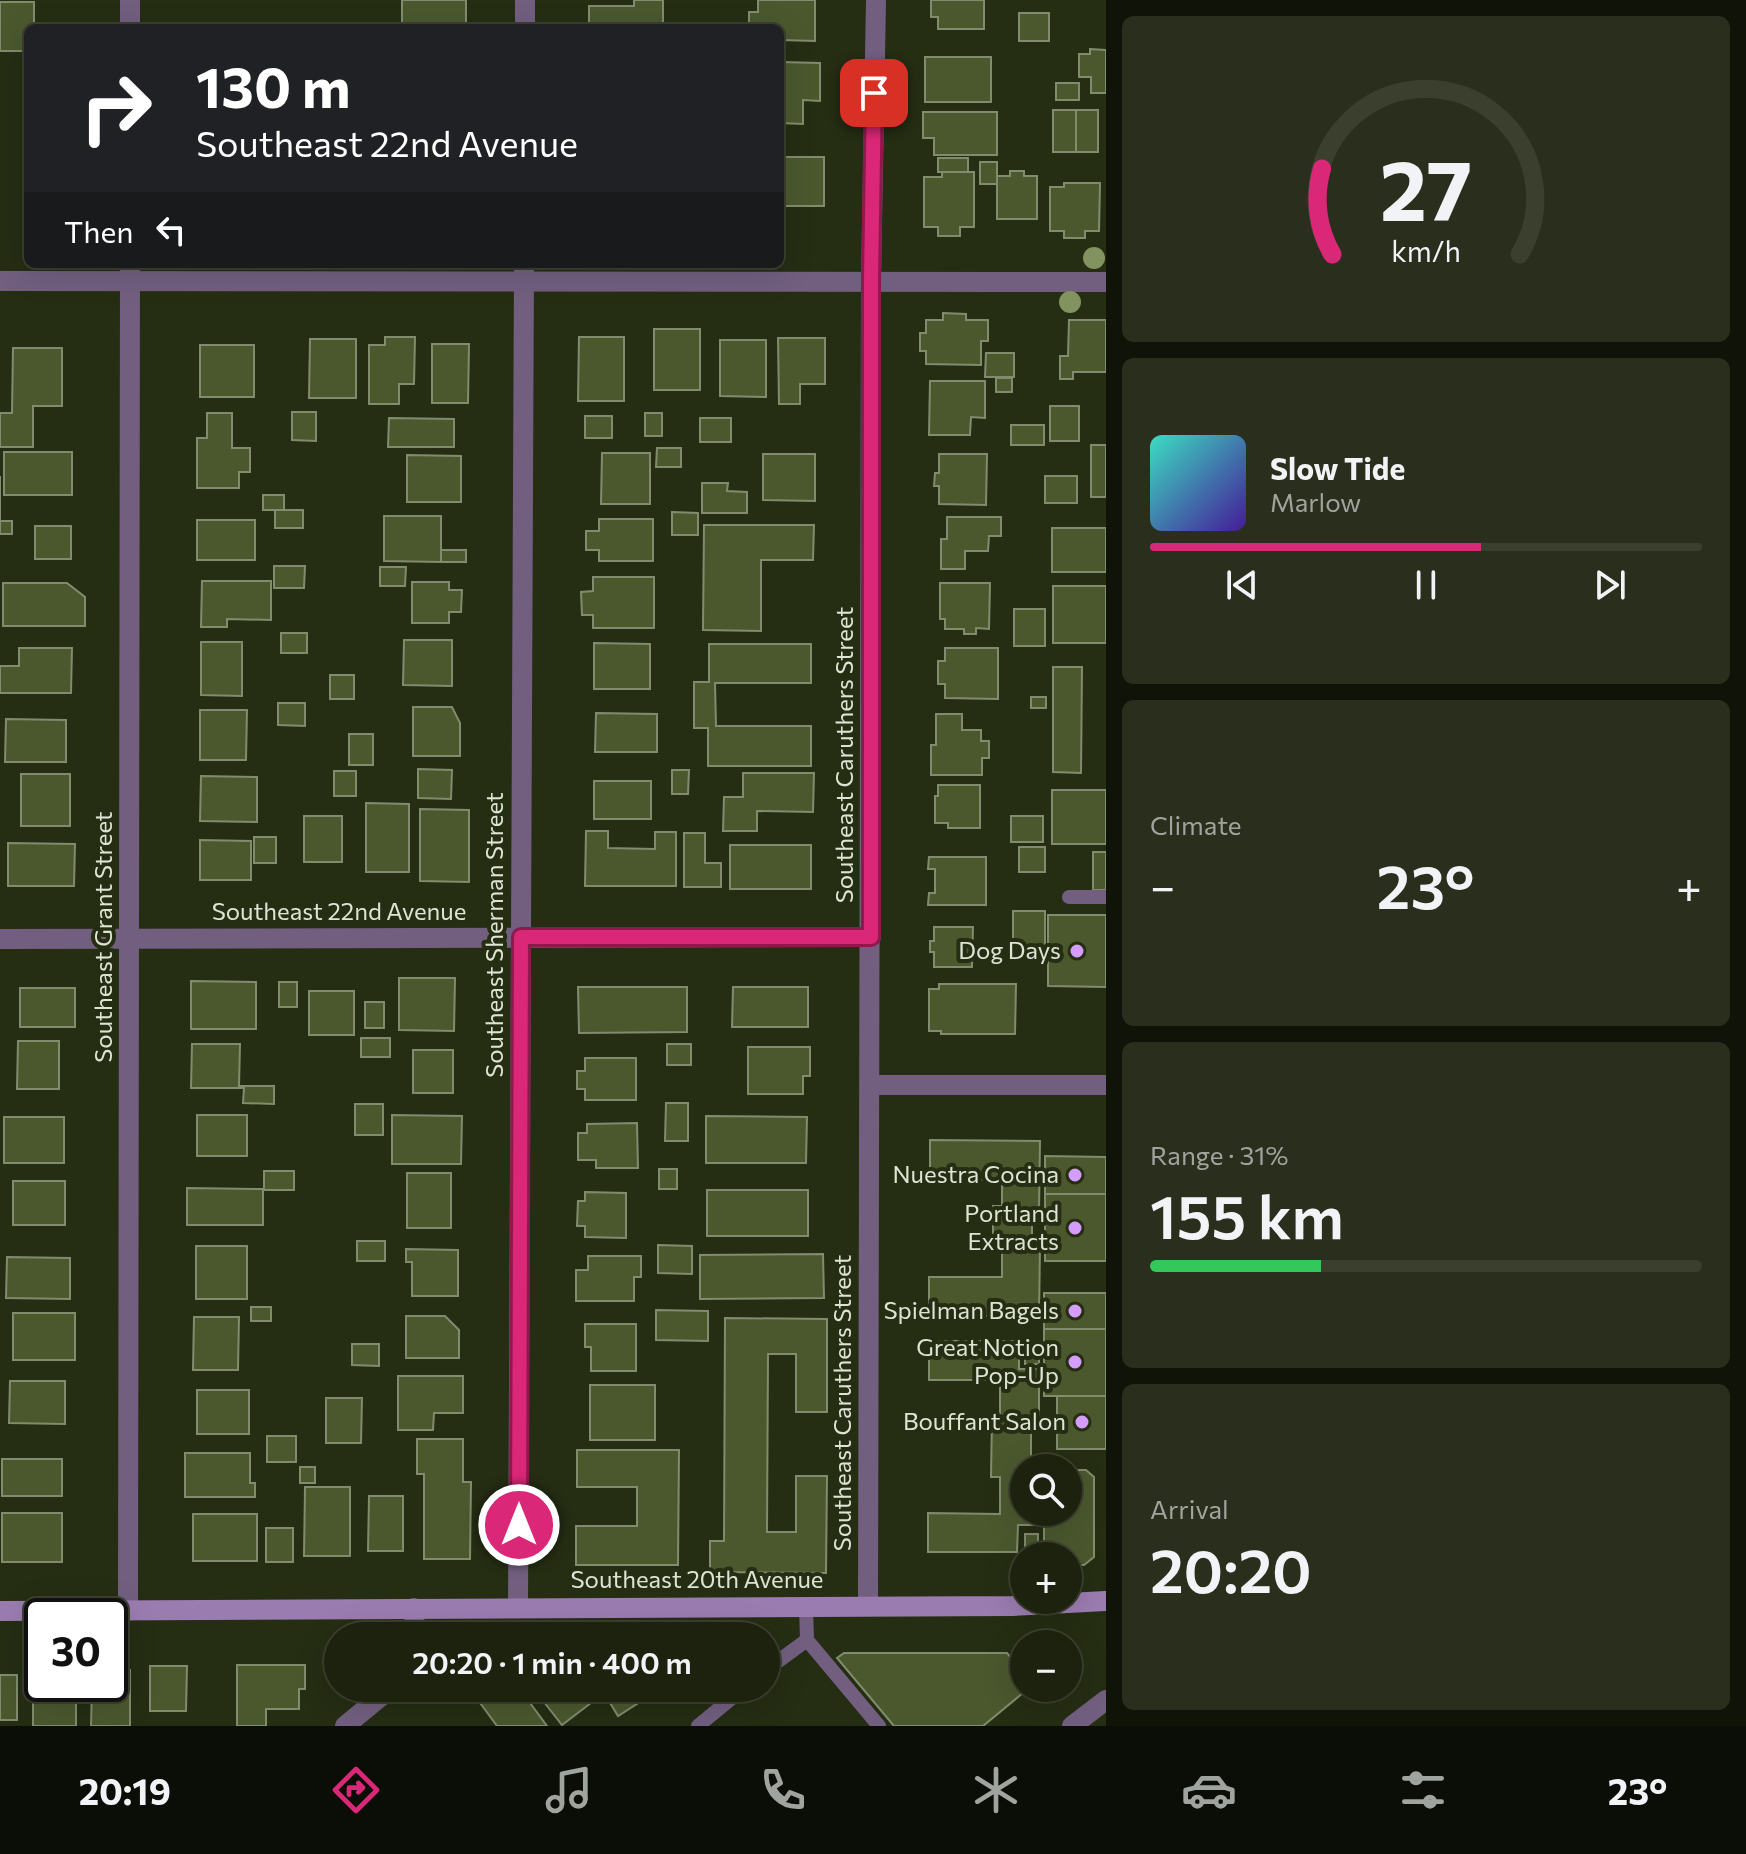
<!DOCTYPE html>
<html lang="en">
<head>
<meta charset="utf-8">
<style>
  body { margin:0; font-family:Commissioner,sans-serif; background:#292f1c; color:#f1f3f6; height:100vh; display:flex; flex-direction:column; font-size:30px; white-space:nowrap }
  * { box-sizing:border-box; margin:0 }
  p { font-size:26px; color:#a0a49e }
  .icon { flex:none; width:44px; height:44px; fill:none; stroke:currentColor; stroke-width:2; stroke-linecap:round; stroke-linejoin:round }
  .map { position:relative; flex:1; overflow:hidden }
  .panel { display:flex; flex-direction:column; gap:16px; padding:16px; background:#0f1308; width:640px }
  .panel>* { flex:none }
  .guide { position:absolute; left:24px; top:24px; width:760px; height:244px; border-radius:12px; box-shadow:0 8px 32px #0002,0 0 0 2px #3a3f2e; background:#202124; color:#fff; overflow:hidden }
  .controls { position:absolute; left:1010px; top:1454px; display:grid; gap:16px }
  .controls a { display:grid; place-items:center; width:72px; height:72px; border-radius:50%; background:#1c220e; box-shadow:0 8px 32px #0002,0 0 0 2px #3a3f2e; font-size:40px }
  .speed { position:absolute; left:24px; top:1598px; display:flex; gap:16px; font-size:40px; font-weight:700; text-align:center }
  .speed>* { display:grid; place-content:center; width:104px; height:104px; border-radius:50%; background:#1c220e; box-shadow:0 8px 32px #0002,0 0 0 2px #3a3f2e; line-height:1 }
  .speed .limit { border:4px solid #111; border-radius:12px; background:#fff; color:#111 }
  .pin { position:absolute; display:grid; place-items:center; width:68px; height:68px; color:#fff; margin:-34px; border-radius:16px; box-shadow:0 4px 12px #0006 }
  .me { position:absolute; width:88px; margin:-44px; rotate:0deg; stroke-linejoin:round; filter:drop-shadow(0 0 6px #0008) }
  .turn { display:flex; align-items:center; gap:28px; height:168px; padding:0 40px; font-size:36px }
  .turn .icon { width:104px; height:104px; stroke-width:2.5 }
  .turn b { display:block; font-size:56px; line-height:68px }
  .then { display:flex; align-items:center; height:76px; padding:0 40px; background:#0003; gap:16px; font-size:30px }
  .big { font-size:60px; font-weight:600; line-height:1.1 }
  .panel .tile { flex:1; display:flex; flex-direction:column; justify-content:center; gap:12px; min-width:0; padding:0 28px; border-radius:12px; background:#292f1c }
  .panel .dial { align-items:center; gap:0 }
  .dial svg { height:208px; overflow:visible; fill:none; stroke:#3a3f2e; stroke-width:7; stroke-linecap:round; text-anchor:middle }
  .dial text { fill:#f1f3f6; stroke:none }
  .song { display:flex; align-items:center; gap:24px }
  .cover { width:96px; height:96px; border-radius:12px; background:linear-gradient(135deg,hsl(170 70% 55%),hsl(260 70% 35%)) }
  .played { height:8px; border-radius:4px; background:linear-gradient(90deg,#db2777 60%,#3a3f2e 60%) }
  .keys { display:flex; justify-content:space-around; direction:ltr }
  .heat { display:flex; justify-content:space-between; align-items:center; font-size:44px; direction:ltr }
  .charge { height:12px; border-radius:6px; background:linear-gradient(90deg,#34c759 31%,#3a3f2e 0) }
  .trip { position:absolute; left:324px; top:1622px; width:456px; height:80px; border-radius:40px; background:#1c220e; box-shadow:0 8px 32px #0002,0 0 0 2px #3a3f2e; font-weight:600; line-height:80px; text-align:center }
  .dock { display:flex; height:128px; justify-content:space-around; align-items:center; background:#0b0e06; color:#a0a49e }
  .dock .icon { width:56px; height:56px }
  .dock .current { color:#db2777 }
  .dock b { font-size:36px; color:#f1f3f6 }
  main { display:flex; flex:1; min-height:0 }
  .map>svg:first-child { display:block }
</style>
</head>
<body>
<main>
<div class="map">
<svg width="1106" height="1726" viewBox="0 0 1106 1726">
  <rect width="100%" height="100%" fill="#252d13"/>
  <!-- building -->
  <g fill="#4b582e" stroke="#818c6e" stroke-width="2">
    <rect x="402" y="0" width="64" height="28"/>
    <path d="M634,0H663V27L589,28V6H634Z"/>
    <path d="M758,0H815V41L780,40V28H749V12H758Z"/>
    <path d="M931,0H984V29H938V17H931Z"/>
    <path d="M0,2H34V28H28V51H0Z"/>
    <rect x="1019" y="13" width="30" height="28"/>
    <path d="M1090,49L1106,50V93H1091V77H1079V54H1090Z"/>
    <rect x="925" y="57" width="66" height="45"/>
    <path d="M780,62L820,63V101L803,100V124L780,123Z"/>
    <rect x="1056" y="83" width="23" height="17"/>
    <rect x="1053" y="110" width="23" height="42"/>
    <rect x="1076" y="110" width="22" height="42"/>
    <path d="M923,112H997V155H934V138H923Z"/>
    <rect x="780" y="157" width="44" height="49"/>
    <rect x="938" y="158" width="30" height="14"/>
    <rect x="980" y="162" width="17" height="22"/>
    <path d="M1010,171H1024V176H1037V219H997V176H1010Z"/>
    <path d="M942,172H974V227H960V236H938V227H924V177H942Z"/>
    <path d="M1064,183H1100L1099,231H1085V238H1064V231H1050V187H1064Z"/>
    <path d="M943,313L966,314V320H988V341H981V365L926,364V351H920V333H926V320H943Z"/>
    <path d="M1069,320H1106V372H1073V379H1060V356H1068Z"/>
    <rect x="654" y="329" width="46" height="61"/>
    <path d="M385,337H415L414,384H399V404H369V345H385Z"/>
    <path d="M579,337H624V401H578Z"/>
    <path d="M778,338H825V384H800V404H779Z"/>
    <path d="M310,339H356V398H309Z"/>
    <path d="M720,340H766V397L720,396Z"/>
    <path d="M432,344H469L468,403H432Z"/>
    <rect x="200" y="345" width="54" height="52"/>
    <path d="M13,348H62V406H33V447H0V413H12Z"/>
    <path d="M986,353H1014V377H985Z"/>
    <rect x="996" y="378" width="16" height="14"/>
    <path d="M930,381H985V418L971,417L970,435H929Z"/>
    <rect x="1050" y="406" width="29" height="35"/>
    <path d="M292,412H316V441L292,440Z"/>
    <path d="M207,413H232V448H250V472H239V488H197V438H207Z"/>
    <rect x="645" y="413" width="17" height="23"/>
    <rect x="585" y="416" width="27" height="22"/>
    <path d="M389,418L454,419V447H388Z"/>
    <rect x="700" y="418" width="31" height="24"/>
    <rect x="1011" y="425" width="33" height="20"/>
    <rect x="1091" y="445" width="15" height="52"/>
    <path d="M657,448H681V467H656Z"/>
    <rect x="4" y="452" width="68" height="43"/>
    <path d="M602,453H650V504H601Z"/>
    <path d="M763,454H815V501L763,500Z"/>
    <path d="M939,454H987L986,505L939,504V486H934L935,473H939Z"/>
    <path d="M407,455L461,456V502H407Z"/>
    <path d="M0,476V521H12V534H0Z"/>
    <rect x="1045" y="476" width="32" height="27"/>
    <path d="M702,483H728L727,491L747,492V513H702Z"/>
    <rect x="263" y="495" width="21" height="15"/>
    <rect x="275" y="510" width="28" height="18"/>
    <path d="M672,512L698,513V535H672Z"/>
    <path d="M384,516H441V562L384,561Z"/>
    <path d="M947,517H1001V536H989L988,551H965V569H941V539H947Z"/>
    <path d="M599,519H653V561H599V550H586V531H599Z"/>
    <rect x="197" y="520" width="58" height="40"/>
    <path d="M704,525H814L813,560H761V631L703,630Z"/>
    <rect x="35" y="526" width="36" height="33"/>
    <rect x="1052" y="528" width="54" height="44"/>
    <rect x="441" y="550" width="25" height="12"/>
    <path d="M274,566H305L304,588H274Z"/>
    <path d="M380,567H406L405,586H380Z"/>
    <path d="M593,577H654V628H593V615H582L581,592L593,591Z"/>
    <path d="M202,581H271V620L227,619V627H201Z"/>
    <path d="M412,582H449V590H462L461,612H449V623H412Z"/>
    <path d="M3,583H67L85,597V626H3Z"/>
    <path d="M940,583H990L989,629L976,628V634H964V629H945V619H940Z"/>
    <rect x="1053" y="586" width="53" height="57"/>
    <rect x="1014" y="609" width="31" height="37"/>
    <rect x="281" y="633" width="26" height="20"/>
    <path d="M404,640H452V686L403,685Z"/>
    <path d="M201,642H242V696L201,695Z"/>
    <path d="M594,643L650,644V689H594Z"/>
    <path d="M709,644H811V683H715L716,726H811V766H708V728H694V682H709Z"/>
    <path d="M19,648H72L71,693H0V666H19Z"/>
    <path d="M945,648H998V699L945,698V684H938V661H945Z"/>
    <path d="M1053,667H1082L1081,773L1053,772Z"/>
    <rect x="330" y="675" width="24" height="24"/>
    <rect x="1031" y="697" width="15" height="11"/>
    <path d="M278,703H305V726L278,725Z"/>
    <path d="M413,707H452L460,723V756H413Z"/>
    <path d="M200,710H247L246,760H200Z"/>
    <path d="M596,713L657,714V752H595Z"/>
    <path d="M936,714H962V730H981V741H989V758H982V775H931V745H936Z"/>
    <path d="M6,719L66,720V762H5Z"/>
    <rect x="349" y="734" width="24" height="31"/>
    <path d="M418,769L452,770L451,799L418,798Z"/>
    <path d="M672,770H689L688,794H672Z"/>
    <rect x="334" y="771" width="22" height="25"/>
    <path d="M743,773H814L813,812L757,811V831H723L724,797H743Z"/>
    <rect x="21" y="774" width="49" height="52"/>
    <path d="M201,776L257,777V822L200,821Z"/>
    <rect x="594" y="781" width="57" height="38"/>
    <path d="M938,785H980V828H948V823H935V796H938Z"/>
    <rect x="1052" y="790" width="54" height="54"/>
    <path d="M366,803L409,804V872H366Z"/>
    <path d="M420,809L469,810V882L420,881Z"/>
    <rect x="304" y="816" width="38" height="46"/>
    <rect x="1011" y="816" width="32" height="26"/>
    <path d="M586,831H608V848L655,849V832H676V886H585Z"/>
    <path d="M684,833H705V863H721V887H684Z"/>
    <rect x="254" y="837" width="22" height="26"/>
    <path d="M200,840L251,841V880H200Z"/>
    <path d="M8,843L75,844L74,886H8Z"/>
    <rect x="730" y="845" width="81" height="44"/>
    <rect x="1019" y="847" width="26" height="25"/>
    <rect x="1093" y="852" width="13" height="38"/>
    <path d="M929,857H986V905H928L929,893H935V869H928Z"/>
    <path d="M1013,911H1045V948L1013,947Z"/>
    <path d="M1048,915H1106V987L1048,986Z"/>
    <path d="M934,927H973L972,967H934V952H930V941H934Z"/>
    <path d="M399,978H455L454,1031L399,1030Z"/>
    <path d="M191,981L256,982V1029H191Z"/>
    <rect x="279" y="982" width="18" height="25"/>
    <path d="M939,984H1016L1015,1034H941V1031H929V989H939Z"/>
    <path d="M578,987H687V1032L579,1033Z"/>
    <path d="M733,987H808V1027H732Z"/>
    <rect x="20" y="988" width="55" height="39"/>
    <rect x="309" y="991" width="45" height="44"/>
    <rect x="365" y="1002" width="19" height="26"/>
    <rect x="361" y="1038" width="29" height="19"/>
    <path d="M18,1041H59V1089H17Z"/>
    <path d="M192,1044H240L239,1086H274V1104L243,1103L244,1088H191Z"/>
    <rect x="667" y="1044" width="24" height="21"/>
    <path d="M748,1047H810V1076H803V1094H748Z"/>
    <rect x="413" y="1050" width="40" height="43"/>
    <path d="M585,1058H636V1100H585V1089H577V1071H585Z"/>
    <path d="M666,1103H688V1141H665Z"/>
    <rect x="355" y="1104" width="28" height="31"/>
    <rect x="197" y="1115" width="50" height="41"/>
    <path d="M392,1115L462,1116L461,1164H392Z"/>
    <path d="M706,1116L807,1117L806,1163H706Z"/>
    <rect x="4" y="1117" width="60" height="46"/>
    <path d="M637,1123L638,1168H596V1160H578V1133H587V1124Z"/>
    <path d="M930,1140L1040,1141L1039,1211H1032V1246H1040L1039,1316H929V1277H1002V1249H993V1206H1002V1180L930,1179Z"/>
    <path d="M1045,1156L1106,1157V1194H1045Z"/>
    <rect x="659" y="1169" width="18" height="20"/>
    <rect x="264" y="1171" width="30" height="19"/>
    <rect x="407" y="1173" width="44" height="55"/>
    <rect x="13" y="1181" width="52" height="44"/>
    <path d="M187,1188L263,1189V1225H187Z"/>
    <rect x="707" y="1190" width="101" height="46"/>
    <path d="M585,1192L626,1193V1238L585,1237V1226H577L578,1201H585Z"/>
    <rect x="1045" y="1194" width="61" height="67"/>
    <rect x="357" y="1241" width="28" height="20"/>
    <path d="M658,1245L692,1246V1274L658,1273Z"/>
    <rect x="196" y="1246" width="51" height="53"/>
    <path d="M406,1249L458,1250V1296H412V1262H406Z"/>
    <path d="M823,1254L824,1298L700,1299V1255Z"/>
    <path d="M588,1256H641V1277H634V1301H576V1270H588Z"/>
    <path d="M7,1257L70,1258V1299L6,1298Z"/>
    <rect x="1044" y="1293" width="62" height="36"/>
    <rect x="251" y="1307" width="20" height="14"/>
    <path d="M656,1310L708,1311V1341L656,1340Z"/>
    <rect x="13" y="1313" width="62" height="47"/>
    <path d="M406,1316H445L459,1330V1358H406Z"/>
    <path d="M194,1317H239L238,1370H193Z"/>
    <path d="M725,1318L827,1319V1412H796V1354H768L767,1532H796V1476H827L826,1573L710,1572V1541H724Z"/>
    <path d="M585,1324H636V1371H591V1347H585Z"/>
    <rect x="1044" y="1329" width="62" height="67"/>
    <path d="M929,1341H1019V1369H1039V1418H1031V1468H1024V1512H1038V1525H1018L1017,1552H928V1513L1000,1514V1477H991L992,1417H1000V1380H929Z"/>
    <rect x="1025" y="1342" width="14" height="22"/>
    <path d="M352,1344H379V1366L352,1365Z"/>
    <path d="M398,1376H463V1413H434L433,1430H398Z"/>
    <path d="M10,1381H65V1424L9,1423Z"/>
    <rect x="590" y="1385" width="65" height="55"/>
    <rect x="197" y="1390" width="52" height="44"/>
    <rect x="1057" y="1396" width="49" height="53"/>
    <path d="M326,1398H362L361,1443H326Z"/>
    <rect x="267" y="1436" width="29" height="26"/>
    <path d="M417,1439H463V1482H471L470,1559H424V1474H417Z"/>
    <path d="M577,1450H679L678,1565H576V1526H637V1487H577Z"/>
    <path d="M185,1453H250V1483H255V1497H185Z"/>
    <rect x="2" y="1459" width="60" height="37"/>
    <rect x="300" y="1467" width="15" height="16"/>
    <path d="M1068,1470H1086L1094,1477V1557L1084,1565H1068V1556H1044V1512H1068Z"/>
    <path d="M305,1487H350V1556H304Z"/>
    <path d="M369,1496H403V1551H368Z"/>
    <rect x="2" y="1513" width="60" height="49"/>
    <rect x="193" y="1514" width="64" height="47"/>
    <rect x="266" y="1528" width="27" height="34"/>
    <rect x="1025" y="1534" width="13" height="18"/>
    <path d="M844,1653H1007L1024,1673V1688H1029L983,1726H894L837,1658Z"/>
    <path d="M237,1665H305V1689H299V1709H266V1726H237Z"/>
    <path d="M150,1666H187L186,1711H150Z"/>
    <path d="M110,1670H130V1726H91L92,1684H110Z"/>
    <path d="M33,1673H42V1684H76V1726H33Z"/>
    <rect x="0" y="1675" width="17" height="45"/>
    <path d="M495,1688H519L547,1726H497L478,1700Z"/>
    <path d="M533,1688H587L596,1699L562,1725Z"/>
    <path d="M601,1688H651L654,1693L618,1716Z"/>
    <path d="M669,1688H696L680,1701Z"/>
  </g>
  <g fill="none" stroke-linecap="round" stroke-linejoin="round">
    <!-- lane -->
    <g stroke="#725f80" stroke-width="14">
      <path d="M1069,897H1106"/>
      <path d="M807,1640L879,1726"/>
      <path d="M766,1670L807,1640L806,1605"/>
      <path d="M698,1726L744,1688"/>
    </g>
    <!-- street -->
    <g stroke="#725f80" stroke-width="20">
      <path d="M130,0V28"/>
      <path d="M525,28V0"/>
      <path d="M0,281L1106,282"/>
      <path d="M0,939L871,937"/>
      <path d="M870,1085H1106"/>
      <path d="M868,1606L871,280L876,0"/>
      <path d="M518,1607L524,264"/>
      <path d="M414,1608L415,1636"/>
      <path d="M128,1611L130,264"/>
      <path d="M345,1726L391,1688"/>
      <path d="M1072,1726L1106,1700"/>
    </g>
    <!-- secondary -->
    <path stroke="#9b7cb1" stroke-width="20" d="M0,1611L1012,1606L1106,1601"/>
  </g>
  <!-- trees -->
  <g fill="#829360">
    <circle cx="1094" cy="258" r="11"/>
    <circle cx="1070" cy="302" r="11"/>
  </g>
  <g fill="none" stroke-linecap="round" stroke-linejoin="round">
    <defs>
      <path id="route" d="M519,1525L521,937H871V280L874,93"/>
    </defs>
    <!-- route casing -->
    <use href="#route" stroke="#8e194d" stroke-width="20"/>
    <!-- route -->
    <use href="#route" stroke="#db2777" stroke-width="14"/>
  </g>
  <!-- markers -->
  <g fill="#d49cfb" stroke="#252d13" stroke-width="3">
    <circle cx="1077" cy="951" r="8"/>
    <circle cx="1075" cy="1175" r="8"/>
    <circle cx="1075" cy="1228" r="8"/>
    <circle cx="1075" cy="1311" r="8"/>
    <circle cx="1075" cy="1362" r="8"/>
    <circle cx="1082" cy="1422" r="8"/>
  </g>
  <g text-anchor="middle" stroke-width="8" stroke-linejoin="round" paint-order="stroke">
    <!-- street labels -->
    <g font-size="24" fill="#dee4d4" stroke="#252d13">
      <text transform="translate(845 755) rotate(-90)" y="8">Southeast Caruthers Street</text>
      <text x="339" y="920">Southeast 22nd Avenue</text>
      <text transform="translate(495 935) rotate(-90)" y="8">Southeast Sherman Street</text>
      <text transform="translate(104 937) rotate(-90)" y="8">Southeast Grant Street</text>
      <text transform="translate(843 1403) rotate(-90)" y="8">Southeast Caruthers Street</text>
      <text x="697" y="1588">Southeast 20th Avenue</text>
    </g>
    <!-- poi labels -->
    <g font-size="24" fill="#dee4d4" stroke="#252d13" text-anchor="end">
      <text x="1061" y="959">Dog Days</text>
      <text x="1059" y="1183">Nuestra Cocina</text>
      <text x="1059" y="1222">Portland<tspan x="1059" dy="28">Extracts</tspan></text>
      <text x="1059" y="1319">Spielman Bagels</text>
      <text x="1059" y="1356">Great Notion<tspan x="1059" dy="28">Pop-Up</tspan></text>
      <text x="1066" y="1430">Bouffant Salon</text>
    </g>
  </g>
</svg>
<div class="controls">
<a><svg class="icon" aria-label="search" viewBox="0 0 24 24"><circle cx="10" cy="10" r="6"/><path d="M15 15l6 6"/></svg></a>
<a>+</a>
<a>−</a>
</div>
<div class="speed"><div class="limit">30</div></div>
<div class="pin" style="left:874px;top:93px;background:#d93025"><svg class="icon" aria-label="arrive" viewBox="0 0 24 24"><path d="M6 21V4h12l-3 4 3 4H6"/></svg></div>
<svg class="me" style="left:519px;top:1525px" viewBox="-20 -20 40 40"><circle r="17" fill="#db2777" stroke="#fff" stroke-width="3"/><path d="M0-11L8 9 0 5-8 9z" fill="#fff"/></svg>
<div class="trip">20:20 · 1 min · 400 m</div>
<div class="guide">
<div class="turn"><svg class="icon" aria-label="right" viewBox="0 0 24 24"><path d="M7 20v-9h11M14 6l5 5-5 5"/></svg><div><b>130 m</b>Southeast 22nd Avenue</div></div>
<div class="then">Then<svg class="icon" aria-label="left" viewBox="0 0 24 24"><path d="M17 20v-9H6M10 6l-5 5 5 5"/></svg></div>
</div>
</div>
<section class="panel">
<div class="tile dial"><svg viewBox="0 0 100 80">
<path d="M14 69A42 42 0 1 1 86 69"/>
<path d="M14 69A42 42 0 0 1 10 36" stroke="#db2777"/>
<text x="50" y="56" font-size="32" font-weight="700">27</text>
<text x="50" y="72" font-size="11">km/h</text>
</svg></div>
<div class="tile">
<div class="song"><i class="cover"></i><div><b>Slow Tide</b><p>Marlow</p></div></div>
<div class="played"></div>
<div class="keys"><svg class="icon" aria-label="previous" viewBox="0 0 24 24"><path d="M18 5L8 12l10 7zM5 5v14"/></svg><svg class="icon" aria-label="pause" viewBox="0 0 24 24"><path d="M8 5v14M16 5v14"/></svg><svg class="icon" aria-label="next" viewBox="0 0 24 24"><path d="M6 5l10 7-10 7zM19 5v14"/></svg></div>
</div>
<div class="tile"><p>Climate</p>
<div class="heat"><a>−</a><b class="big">23°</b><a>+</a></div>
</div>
<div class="tile"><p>Range · 31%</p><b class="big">155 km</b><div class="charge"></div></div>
<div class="tile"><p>Arrival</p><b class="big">20:20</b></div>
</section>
</main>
<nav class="dock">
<b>20:19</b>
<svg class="icon current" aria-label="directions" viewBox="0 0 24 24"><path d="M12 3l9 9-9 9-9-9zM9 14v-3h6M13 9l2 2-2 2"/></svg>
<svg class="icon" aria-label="music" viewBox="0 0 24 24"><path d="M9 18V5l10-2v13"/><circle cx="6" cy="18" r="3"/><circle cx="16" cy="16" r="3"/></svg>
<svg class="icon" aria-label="phone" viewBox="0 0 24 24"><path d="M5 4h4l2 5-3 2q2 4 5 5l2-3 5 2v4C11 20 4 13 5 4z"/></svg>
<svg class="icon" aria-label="climate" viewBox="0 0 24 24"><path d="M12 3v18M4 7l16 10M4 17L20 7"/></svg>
<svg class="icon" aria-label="car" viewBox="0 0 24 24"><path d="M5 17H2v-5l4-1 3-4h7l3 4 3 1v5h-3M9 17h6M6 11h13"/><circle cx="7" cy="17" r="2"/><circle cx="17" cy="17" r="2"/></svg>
<svg class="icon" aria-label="filters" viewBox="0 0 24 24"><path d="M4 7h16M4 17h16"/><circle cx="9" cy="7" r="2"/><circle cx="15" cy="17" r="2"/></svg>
<b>23°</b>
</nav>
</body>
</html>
